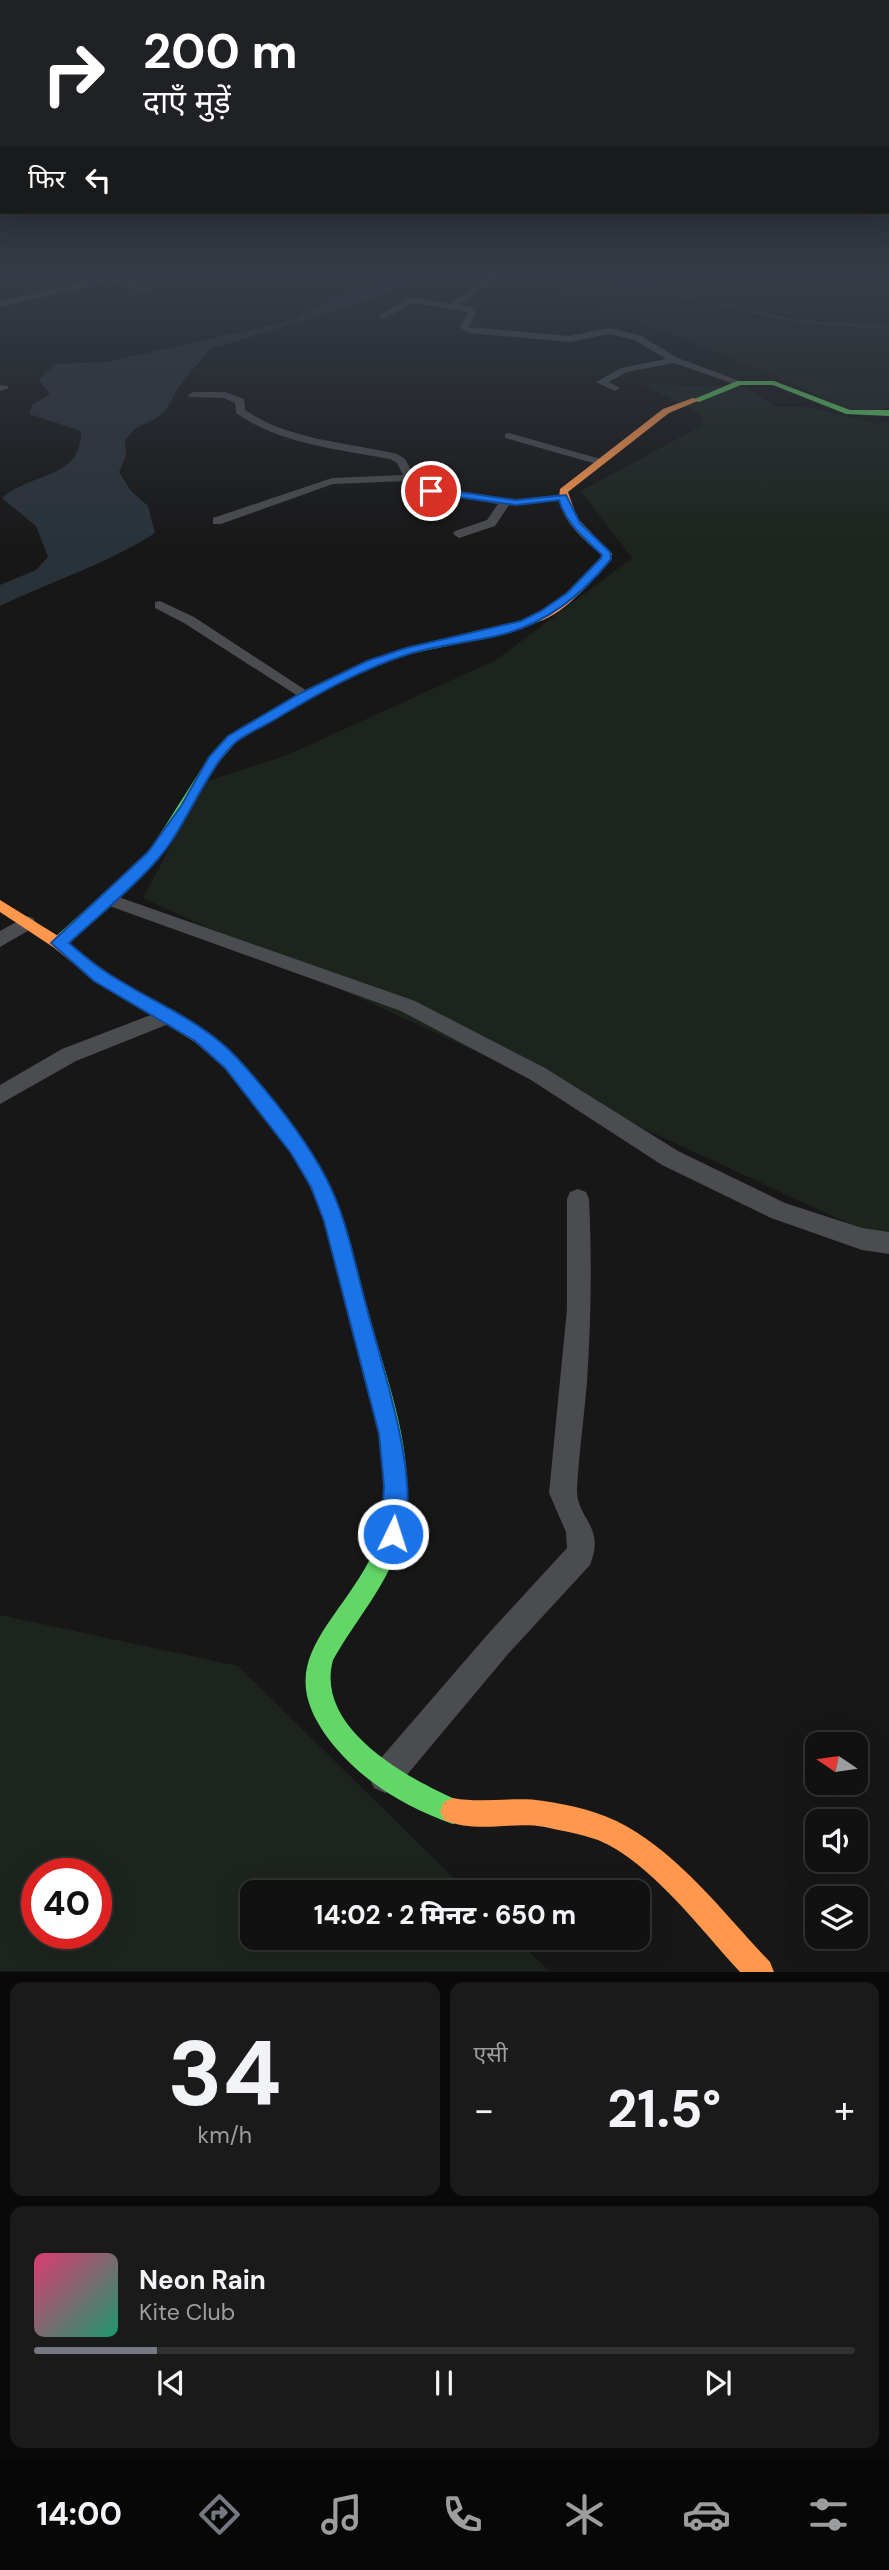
<!DOCTYPE html>
<html lang="hi">
<head>
<meta charset="utf-8">
<style>
  body { margin:0; font-family:"DM Sans","Noto Sans Devanagari",sans-serif; background:#1a1a1a; color:#f1f3f6; height:100vh; display:flex; flex-direction:column; font-size:26px; white-space:nowrap }
  * { box-sizing:border-box; margin:0 }
  p { font-size:23px; color:#9c9d9f }
  .icon { flex:none; width:38px; height:38px; fill:none; stroke:currentColor; stroke-width:2; stroke-linecap:round; stroke-linejoin:round }
  .map { position:relative; height:1972px; overflow:hidden }
  .drawer { display:flex; flex-direction:column; gap:10px; padding:10px; background:#090909; flex:1 }
  .drawer>* { flex:none }
  .banner { position:absolute; left:0px; top:0px; width:889px; height:214px; box-shadow:0 7px 28px #0002,0 0 0 2px #303131; background:#202124; color:#fff; overflow:hidden }
  .needle { width:46px; rotate:283deg }
  .tools { position:absolute; left:805px; top:1732px; display:grid; gap:14px }
  .tools a { display:grid; place-items:center; width:63px; height:63px; border-radius:14px; background:#111; box-shadow:0 7px 28px #0002,0 0 0 2px #303131; font-size:35px }
  .speed { position:absolute; left:21px; top:1858px; display:flex; gap:14px; font-size:35px; font-weight:700; text-align:center }
  .speed>* { display:grid; place-content:center; width:91px; height:91px; border-radius:50%; background:#111; box-shadow:0 7px 28px #0002,0 0 0 2px #303131; line-height:1 }
  .speed .limit { border:10px solid #d22; background:#fff; color:#111 }
  .pin { position:absolute; display:grid; place-items:center; width:60px; height:60px; color:#fff; margin:-30px; border:4px solid #fff; border-radius:50%; box-shadow:0 2px 7px #0007 }
  .me { position:absolute; width:77px; margin:-38px; rotate:4deg; stroke-linejoin:round; filter:drop-shadow(0 0 5px #0008) }
  .turn { display:flex; align-items:center; gap:24px; height:147px; padding:0 28px; font-size:32px }
  .turn .icon { width:91px; height:91px; stroke-width:2.5 }
  .turn b { display:block; font-size:49px; line-height:60px }
  .then { display:flex; align-items:center; height:66px; padding:0 28px; background:#0003; gap:14px; font-size:26px }
  .big { font-size:52px; font-weight:800; line-height:1.1 }
  .drawer .widget { flex:1; display:flex; flex-direction:column; justify-content:center; gap:10px; min-width:0; padding:0 24px; border-radius:14px; background:#1a1a1a }
  .drawer .dial { align-items:center; gap:0 }
  .dial b { font-size:91px; line-height:1 }
  .song { display:flex; align-items:center; gap:21px }
  .cover { width:84px; height:84px; border-radius:10px; background:linear-gradient(135deg,hsl(340 70% 55%),hsl(160 70% 35%)) }
  .played { height:7px; border-radius:4px; background:linear-gradient(90deg,#757880 15%,#303131 15%) }
  .keys { display:flex; justify-content:space-around; direction:ltr }
  .heat { display:flex; justify-content:space-between; align-items:center; font-size:38px; direction:ltr }
  .drawer .tiles { flex:1; display:grid; gap:10px; grid-template-columns:1fr 1fr }
  .widget:last-child { grid-column:span 2 }
  .trip { position:absolute; left:240px; top:1880px; width:410px; height:70px; border-radius:14px; background:#111; box-shadow:0 7px 28px #0002,0 0 0 2px #303131; font-weight:800; line-height:70px; text-align:center }
  .tabs { display:flex; height:112px; justify-content:space-around; align-items:center; background:#070707; color:#9c9d9f }
  .tabs .icon { width:49px; height:49px }
  .tabs .selected { color:#757880 }
  .tabs b { font-size:32px; color:#f1f3f6 }
  .map>svg:first-child { display:block }
</style>
</head>
<body>
<div class="map">
<svg width="889" height="1972" viewBox="0 0 889 1972">
  <rect width="100%" height="100%" fill="#171717"/>
  <!-- green -->
  <g fill="#1d241e" fill-rule="evenodd">
    <path d="M529,274H587L683,303L775,321L889,331V407L865,417L783,379L544,284Z"/>
    <path d="M601,274H889V330C792,317 696,299 601,274Z"/>
    <path d="M642,384L745,387L777,407H807L880,424L889,421V1242L143,898L204,782L285,756L496,660L632,558L581,491L703,425L701,414Z"/>
    <path d="M0,1615L238,1666L468,1892H252V1937H514L549,1971H0ZM37,1874H96V1934H37Z"/>
  </g>
  <!-- water -->
  <path fill="#2a3239" d="M401,274H427L361,303L210,349L179,386L167,409L157,418L136,428L125,440L126,456L119,472L131,491L148,506L155,533C107,564 52,581 0,606V585L36,570L48,557L36,526L2,498C31,472 82,479 81,431L29,414L32,405L50,394L39,380L55,364L107,362L294,320L329,298L387,283Z"/>
  <g fill="none" stroke-linecap="round" stroke-linejoin="round">
    <!-- stream -->
    <path stroke="#2a3239" stroke-width="3.5" d="M586,274L795,321L889,328"/>
    <!-- street -->
    <g fill="#4b4c50" fill-rule="evenodd">
      <path d="M494,274H503L459,305L471,307L476,313L469,327L569,336L610,328L641,336L678,358L745,383L737,385L674,363L627,372L609,382L620,388L615,391L596,382L621,368L666,359L635,340L610,334L569,342L469,333L460,328L467,313L465,311L412,303L384,319L377,317L411,297L450,304Z"/>
      <path d="M113,276L152,291L145,293L112,281L0,307V301Z"/>
      <path d="M0,385L7,386L9,388L0,391Z"/>
      <path d="M193,392H225L244,399L245,410C289,440 346,442 397,454L405,459L416,479L434,487L516,500L563,494L569,497L563,500L509,505L495,526L459,538L453,534L455,531L487,520L498,504L431,493L407,481L333,484L221,524H213V518L332,478L403,475L397,463L390,459C338,449 280,444 236,413L235,403L224,398L189,397L188,395Z"/>
      <path d="M509,433L604,460L605,462L600,465L505,438V434Z"/>
      <path d="M160,601L194,617L313,695L306,699L301,698L184,623L155,608V602Z"/>
      <path d="M107,893L415,1001L545,1068L678,1151L785,1203L862,1228L889,1232V1254L862,1250L771,1218L662,1165L531,1080L401,1011L101,903L98,899L101,895Z"/>
      <path d="M27,916L33,918L36,923L33,928L0,947V931Z"/>
      <path d="M169,1008L176,1011L179,1016L176,1021L76,1061L0,1104V1085L62,1049Z"/>
      <path d="M578,1189L586,1192L589,1199C592,1260 591,1321 587,1382C584,1418 579,1453 577,1489C576,1519 606,1525 590,1565L508,1654L396,1788L385,1793L374,1788L369,1777L374,1766L488,1634L567,1548L566,1532L549,1493L567,1309V1199L570,1192Z"/>
    </g>
    <!-- fast -->
    <g fill="#63d668" fill-rule="evenodd">
      <path d="M737,381H774L850,410H889V416L846,414L773,385H741L699,402L692,400Z"/>
      <path d="M531,618L535,619V623L500,635L413,653L376,665L310,698L236,742L219,762L158,859L63,947H53L50,943L53,939L148,853L209,757L228,736L302,692L368,661L406,648L497,629Z"/>
      <path d="M323,1184L330,1186C348,1227 357,1271 369,1314C388,1386 421,1464 401,1539C388,1585 356,1619 333,1660C314,1729 410,1780 462,1802L466,1811L462,1820L453,1824C408,1808 366,1784 335,1747C268,1666 331,1632 369,1561C381,1540 384,1513 385,1489C386,1448 373,1409 363,1370C350,1320 337,1271 325,1221L314,1192L316,1186Z"/>
    </g>
    <!-- slow -->
    <g fill="#ff974d" fill-rule="evenodd">
      <path d="M693,398L700,400L669,413L568,492L577,518L612,554C599,576 555,626 527,623V619C557,603 584,583 602,555C583,539 555,516 560,489L663,409Z"/>
      <path d="M0,900L63,939L106,972L207,1032L237,1058L304,1143L332,1192L330,1198L323,1200L316,1198L292,1153L225,1068L195,1042L94,980L53,947L0,912Z"/>
      <path d="M453,1798C483,1804 514,1796 544,1801C572,1805 601,1812 626,1826C683,1858 725,1915 770,1962L774,1972H740C702,1931 650,1861 598,1840C581,1834 563,1831 545,1827C511,1821 477,1834 444,1820L440,1811L444,1802Z"/>
    </g>
  </g>
  <!-- sky -->
  <linearGradient id="sky" x2="0" y2="1"><stop stop-color="#0d0d0d"/><stop offset="0.5" stop-color="#363c47"/><stop offset="1" stop-color="#363c47" stop-opacity="0"/></linearGradient>
  <rect width="889" height="550" fill="url(#sky)"/>
  <!-- route -->
  <path fill="#1a73e8" stroke="#114b97" stroke-width="2" d="M431,488L516,500L566,495L580,523L610,552L611,559C582,595 545,624 500,635C471,642 440,645 412,653C363,668 317,694 274,720C262,727 248,733 237,741C207,766 186,828 157,860C131,890 98,916 69,943C81,953 93,964 106,972C149,1001 203,1020 238,1059C269,1093 305,1138 326,1178C347,1218 355,1266 367,1309C382,1367 424,1486 401,1542L393,1545L384,1542L381,1534L384,1486L379,1434L324,1221L311,1187L291,1153L225,1068L195,1041L94,981L51,943L148,852L181,806L209,757L228,736L301,693L367,661L406,648L521,621L541,611L567,593L601,558L602,555C584,538 566,524 559,500L516,505L428,493L427,491Z"/>
</svg>
<div class="tools">
<a><svg class="needle" viewBox="-14 -14 28 28"><path d="M0-13l5 13h-10z" fill="#e53935"/><path d="M0 13l5-13h-10z" fill="#9c9d9f"/></svg></a>
<a><svg class="icon" aria-label="sound" viewBox="0 0 24 24"><path d="M4 9h4l5-4v14l-5-4H4zM17 9q2 3 0 6"/></svg></a>
<a><svg class="icon" aria-label="layers" viewBox="0 0 24 24"><path d="M12 4l9 5-9 5-9-5zM3 14l9 5 9-5"/></svg></a>
</div>
<div class="speed"><div class="limit">40</div></div>
<div class="pin" style="left:431px;top:491px;background:#d93025"><svg class="icon" aria-label="arrive" viewBox="0 0 24 24"><path d="M6 21V4h12l-3 4 3 4H6"/></svg></div>
<svg class="me" style="left:393px;top:1534px" viewBox="-20 -20 40 40"><circle r="17" fill="#1a73e8" stroke="#fff" stroke-width="3"/><path d="M0-11L8 9 0 5-8 9z" fill="#fff"/></svg>
<div class="trip">14:02 · 2 मिनट · 650 m</div>
<div class="banner">
<div class="turn"><svg class="icon" aria-label="right" viewBox="0 0 24 24"><path d="M7 20v-9h11M14 6l5 5-5 5"/></svg><div><b>200 m</b>दाएँ मुड़ें</div></div>
<div class="then">फिर<svg class="icon" aria-label="left" viewBox="0 0 24 24"><path d="M17 20v-9H6M10 6l-5 5 5 5"/></svg></div>
</div>
</div>
<section class="drawer">
<div class="tiles">
<div class="widget dial"><b>34</b><p>km/h</p></div>
<div class="widget"><p>एसी</p>
<div class="heat"><a>−</a><b class="big">21.5°</b><a>+</a></div>
</div>
<div class="widget">
<div class="song"><i class="cover"></i><div><b>Neon Rain</b><p>Kite Club</p></div></div>
<div class="played"></div>
<div class="keys"><svg class="icon" aria-label="previous" viewBox="0 0 24 24"><path d="M18 5L8 12l10 7zM5 5v14"/></svg><svg class="icon" aria-label="pause" viewBox="0 0 24 24"><path d="M8 5v14M16 5v14"/></svg><svg class="icon" aria-label="next" viewBox="0 0 24 24"><path d="M6 5l10 7-10 7zM19 5v14"/></svg></div>
</div>
</div>
</section>
<nav class="tabs">
<b>14:00</b>
<svg class="icon selected" aria-label="directions" viewBox="0 0 24 24"><path d="M12 3l9 9-9 9-9-9zM9 14v-3h6M13 9l2 2-2 2"/></svg>
<svg class="icon" aria-label="music" viewBox="0 0 24 24"><path d="M9 18V5l10-2v13"/><circle cx="6" cy="18" r="3"/><circle cx="16" cy="16" r="3"/></svg>
<svg class="icon" aria-label="phone" viewBox="0 0 24 24"><path d="M5 4h4l2 5-3 2q2 4 5 5l2-3 5 2v4C11 20 4 13 5 4z"/></svg>
<svg class="icon" aria-label="climate" viewBox="0 0 24 24"><path d="M12 3v18M4 7l16 10M4 17L20 7"/></svg>
<svg class="icon" aria-label="car" viewBox="0 0 24 24"><path d="M5 17H2v-5l4-1 3-4h7l3 4 3 1v5h-3M9 17h6M6 11h13"/><circle cx="7" cy="17" r="2"/><circle cx="17" cy="17" r="2"/></svg>
<svg class="icon" aria-label="filters" viewBox="0 0 24 24"><path d="M4 7h16M4 17h16"/><circle cx="9" cy="7" r="2"/><circle cx="15" cy="17" r="2"/></svg>
</nav>
</body>
</html>
